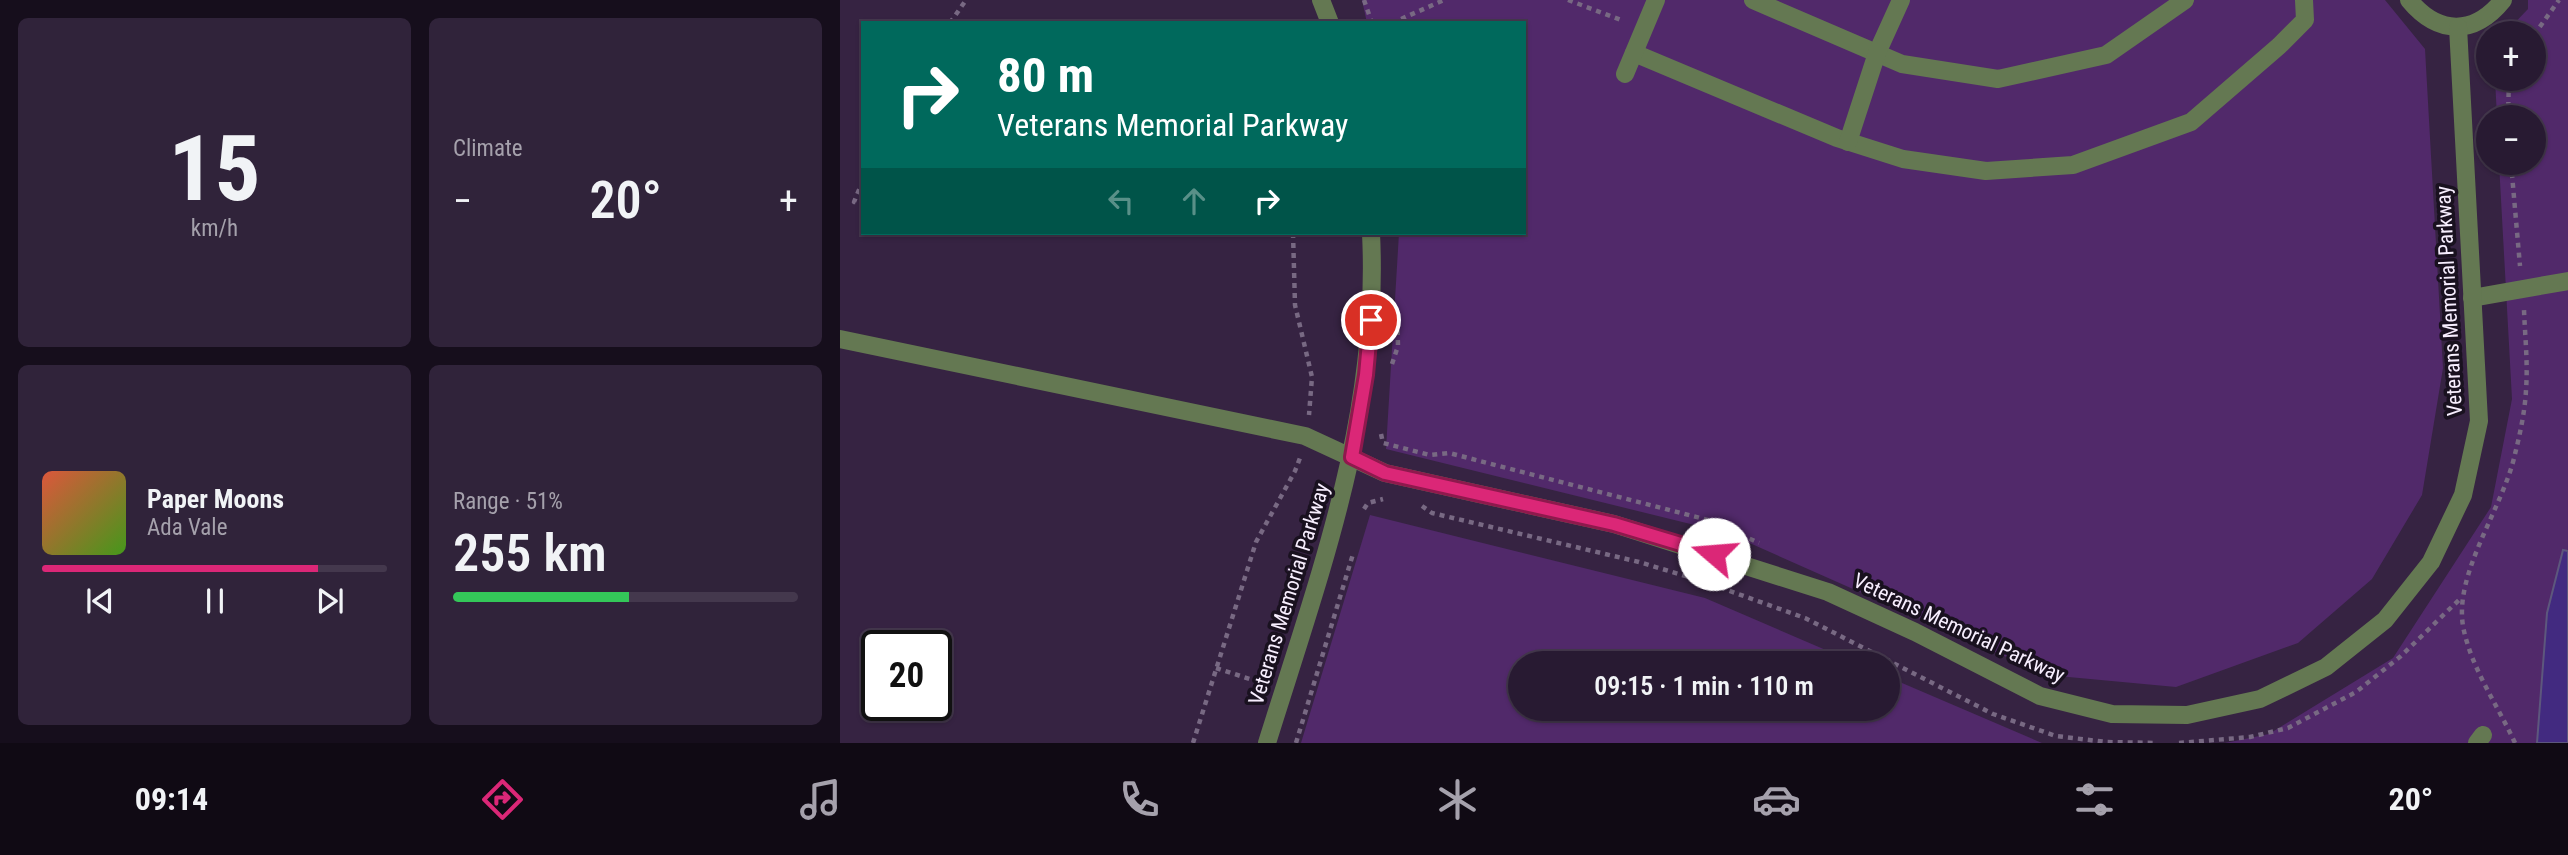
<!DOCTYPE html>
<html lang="en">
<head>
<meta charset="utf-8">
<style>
  body { margin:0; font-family:"Roboto Condensed",sans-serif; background:#30233a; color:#f1f3f6; height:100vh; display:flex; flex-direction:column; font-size:26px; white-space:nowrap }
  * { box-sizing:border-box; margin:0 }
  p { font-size:23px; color:#a5a1ac }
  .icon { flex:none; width:38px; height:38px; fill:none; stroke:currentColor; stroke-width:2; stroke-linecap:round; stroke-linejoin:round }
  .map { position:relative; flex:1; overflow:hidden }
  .drawer { display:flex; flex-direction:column; gap:18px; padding:18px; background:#160e1c; width:840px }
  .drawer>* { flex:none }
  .guide { position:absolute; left:21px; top:21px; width:665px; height:214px; border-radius:0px; box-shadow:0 2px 5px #0004,0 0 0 2px #44384d; background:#00695c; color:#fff; overflow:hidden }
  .buttons { position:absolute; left:1636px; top:21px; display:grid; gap:14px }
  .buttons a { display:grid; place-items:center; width:70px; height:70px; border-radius:50%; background:#281a32; box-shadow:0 2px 5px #0004,0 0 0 2px #44384d; font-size:35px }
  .speed { position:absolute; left:21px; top:630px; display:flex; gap:14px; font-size:35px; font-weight:700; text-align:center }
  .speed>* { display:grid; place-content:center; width:91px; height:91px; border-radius:50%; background:#281a32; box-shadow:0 2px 5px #0004,0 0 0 2px #44384d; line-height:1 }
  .speed .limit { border:4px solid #111; border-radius:10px; background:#fff; color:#111 }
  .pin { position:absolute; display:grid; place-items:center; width:60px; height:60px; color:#fff; margin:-30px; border:4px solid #fff; border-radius:50%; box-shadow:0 2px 7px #0007 }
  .me { position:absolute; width:77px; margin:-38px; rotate:288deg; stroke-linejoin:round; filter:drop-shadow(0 0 5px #0008) }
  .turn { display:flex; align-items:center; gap:24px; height:147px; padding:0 21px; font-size:32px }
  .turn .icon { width:91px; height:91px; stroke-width:2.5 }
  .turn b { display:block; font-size:49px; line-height:60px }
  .lanes { display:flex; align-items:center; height:66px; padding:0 21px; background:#0003; justify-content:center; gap:35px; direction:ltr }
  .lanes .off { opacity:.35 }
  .big { font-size:52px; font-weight:600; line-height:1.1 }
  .drawer .tile { flex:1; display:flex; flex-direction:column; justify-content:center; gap:10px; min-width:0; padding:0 24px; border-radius:10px; background:#30233a }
  .drawer .dial { align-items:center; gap:0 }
  .dial b { font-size:91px; line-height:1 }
  .song { display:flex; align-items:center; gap:21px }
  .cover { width:84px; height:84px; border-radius:10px; background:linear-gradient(135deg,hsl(10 70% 55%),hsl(100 70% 35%)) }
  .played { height:7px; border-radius:4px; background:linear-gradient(90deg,#db2777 80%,#44384d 80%) }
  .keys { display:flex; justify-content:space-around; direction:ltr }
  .heat { display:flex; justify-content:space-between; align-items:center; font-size:38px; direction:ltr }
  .charge { height:10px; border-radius:5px; background:linear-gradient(90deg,#34c759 51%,#44384d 0) }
  .drawer .tiles { flex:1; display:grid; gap:18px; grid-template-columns:repeat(2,1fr) }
  .trip { position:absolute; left:668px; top:651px; width:392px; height:70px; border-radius:35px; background:#281a32; box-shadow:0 2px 5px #0004,0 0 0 2px #44384d; font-weight:600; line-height:70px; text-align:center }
  .tabs { display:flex; height:112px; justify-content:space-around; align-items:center; background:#100a14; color:#a5a1ac }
  .tabs .icon { width:49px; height:49px }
  .tabs .current { color:#db2777 }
  .tabs b { font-size:32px; color:#f1f3f6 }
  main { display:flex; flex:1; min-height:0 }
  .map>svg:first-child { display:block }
</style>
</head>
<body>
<main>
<section class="drawer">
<div class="tiles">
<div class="tile dial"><b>15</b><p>km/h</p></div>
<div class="tile"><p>Climate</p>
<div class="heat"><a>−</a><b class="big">20°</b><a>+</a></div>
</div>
<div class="tile">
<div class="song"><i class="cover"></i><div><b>Paper Moons</b><p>Ada Vale</p></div></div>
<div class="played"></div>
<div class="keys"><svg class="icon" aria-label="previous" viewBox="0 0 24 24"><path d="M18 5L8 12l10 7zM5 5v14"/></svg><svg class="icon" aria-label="pause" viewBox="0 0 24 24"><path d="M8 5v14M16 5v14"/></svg><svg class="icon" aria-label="next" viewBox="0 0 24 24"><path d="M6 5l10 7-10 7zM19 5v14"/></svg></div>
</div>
<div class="tile"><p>Range · 51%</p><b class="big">255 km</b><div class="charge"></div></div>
</div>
</section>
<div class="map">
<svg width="1728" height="743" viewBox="0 0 1728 743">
  <rect width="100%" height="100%" fill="#362342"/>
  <!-- green -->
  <g fill="#51296a">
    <path d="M522,0H1545L1585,49L1603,368L1582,495L1532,579L1458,643L1336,687L1207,675L887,533L546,449L559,233H684V23H527Z"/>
    <path d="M1688,0H1728V743H1385L1429,734L1553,658L1651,507L1672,399L1659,163H1694V117H1657L1655,79H1694V33H1665L1688,9Z"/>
    <path d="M530,515L865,598L1016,663H681V709H1048V677L1202,743H461Z"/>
  </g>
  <!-- building -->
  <path fill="#422a80" stroke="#5d577d" stroke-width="2" d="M1723,550L1728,551V743H1697L1707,613Z"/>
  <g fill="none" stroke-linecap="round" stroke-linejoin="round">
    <!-- path -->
    <g stroke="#786983" stroke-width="4.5" stroke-dasharray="5 5" stroke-linecap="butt">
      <path d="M524,0L532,23"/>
      <path d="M728,0L784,21"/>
      <path d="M110,23L126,0"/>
      <path d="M552,23L604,0"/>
      <path d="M1694,35L1719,0"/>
      <path d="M1668,117L1669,79"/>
      <path d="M1671,163L1680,266"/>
      <path d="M23,180L14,202H23"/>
      <path d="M453,233L455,305L472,377L469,415"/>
      <path d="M552,364L558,346L557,311"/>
      <path d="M541,434L543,443L590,455L609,453L868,520L919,543"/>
      <path d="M582,506L592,513L799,562L862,581L965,618L1153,714L1216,736L1266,742L1317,743"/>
      <path d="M524,509L528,503L543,499"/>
      <path d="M376,668L422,683"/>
      <path d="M353,743L416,542L455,471L460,458"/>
      <path d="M456,743L513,554"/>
      <path d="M1339,743L1410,737L1448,728L1516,692L1561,656L1622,597"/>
      <path d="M1675,743C1658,706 1633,671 1624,631C1611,576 1663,509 1675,454C1680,434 1685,411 1686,390C1688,364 1685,336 1684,310"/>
    </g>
    <!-- minor -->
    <g stroke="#647852" stroke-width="18">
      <path d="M481,0L490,23"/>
      <path d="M913,0L1062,64L1158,79L1266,55L1345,0"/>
      <path d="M1569,0C1598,35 1634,36 1663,0"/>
      <path d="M794,53L997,138L1063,159L1146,171L1233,165L1351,122L1439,46L1465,20L1464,0"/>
      <path d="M785,74L816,0"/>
      <path d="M1008,142L1037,53L1061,0"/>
      <path d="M1632,298L1728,281"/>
      <path d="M0,339L465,436L545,473L774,524L988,592L1075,632L1200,696L1272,714L1347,715L1420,699L1486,667L1545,620L1591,562L1623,495L1639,421L1618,27"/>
      <path d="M427,743C480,573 540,414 531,233"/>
      <path d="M1637,743L1643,735"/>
    </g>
  </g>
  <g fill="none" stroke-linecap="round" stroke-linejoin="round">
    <defs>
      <path id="route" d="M531,320L526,375L512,457L545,473L774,524L874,554"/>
    </defs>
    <!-- route casing -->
    <use href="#route" stroke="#8e194d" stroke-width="18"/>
    <!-- route -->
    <use href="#route" stroke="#db2777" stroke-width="12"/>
  </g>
  <g text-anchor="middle" stroke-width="7" stroke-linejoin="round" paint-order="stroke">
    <!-- street labels -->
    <g font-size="21" fill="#f7eefe" stroke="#19111f">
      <text transform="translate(1609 301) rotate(-93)" y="7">Veterans Memorial Parkway</text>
      <text transform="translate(449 594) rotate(-73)" y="7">Veterans Memorial Parkway</text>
      <text transform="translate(1119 628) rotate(25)" y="7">Veterans Memorial Parkway</text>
    </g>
  </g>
</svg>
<div class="buttons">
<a>+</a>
<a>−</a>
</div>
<div class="speed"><div class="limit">20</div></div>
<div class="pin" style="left:531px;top:320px;background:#d93025"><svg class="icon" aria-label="arrive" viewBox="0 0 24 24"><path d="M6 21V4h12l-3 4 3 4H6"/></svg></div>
<svg class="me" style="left:874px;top:554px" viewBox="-20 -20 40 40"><circle r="19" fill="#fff"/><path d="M0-13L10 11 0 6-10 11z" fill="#db2777"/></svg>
<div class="trip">09:15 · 1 min · 110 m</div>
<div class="guide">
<div class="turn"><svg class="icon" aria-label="right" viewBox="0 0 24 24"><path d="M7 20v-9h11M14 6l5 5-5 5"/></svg><div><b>80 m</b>Veterans Memorial Parkway</div></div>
<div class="lanes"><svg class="icon off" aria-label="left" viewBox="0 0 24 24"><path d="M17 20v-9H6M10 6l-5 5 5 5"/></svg><svg class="icon off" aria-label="ahead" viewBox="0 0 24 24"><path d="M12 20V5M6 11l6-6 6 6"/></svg><svg class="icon" aria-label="right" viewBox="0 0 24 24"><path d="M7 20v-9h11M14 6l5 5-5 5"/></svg></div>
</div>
</div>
</main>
<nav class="tabs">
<b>09:14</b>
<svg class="icon current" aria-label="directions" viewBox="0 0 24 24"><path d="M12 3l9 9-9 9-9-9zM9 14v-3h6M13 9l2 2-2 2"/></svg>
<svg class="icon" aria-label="music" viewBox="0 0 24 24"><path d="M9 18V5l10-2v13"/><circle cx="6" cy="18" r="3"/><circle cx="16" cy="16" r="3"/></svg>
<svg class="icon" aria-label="phone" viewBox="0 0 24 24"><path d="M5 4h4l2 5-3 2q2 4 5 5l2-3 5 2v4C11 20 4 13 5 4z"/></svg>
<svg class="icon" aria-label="climate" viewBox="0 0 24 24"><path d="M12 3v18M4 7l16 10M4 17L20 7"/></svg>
<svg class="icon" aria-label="car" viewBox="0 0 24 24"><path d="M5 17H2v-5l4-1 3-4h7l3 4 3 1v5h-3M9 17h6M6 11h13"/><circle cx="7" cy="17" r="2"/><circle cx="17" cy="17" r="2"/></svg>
<svg class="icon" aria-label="filters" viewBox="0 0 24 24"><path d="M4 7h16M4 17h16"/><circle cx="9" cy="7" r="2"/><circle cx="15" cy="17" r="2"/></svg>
<b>20°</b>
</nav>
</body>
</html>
